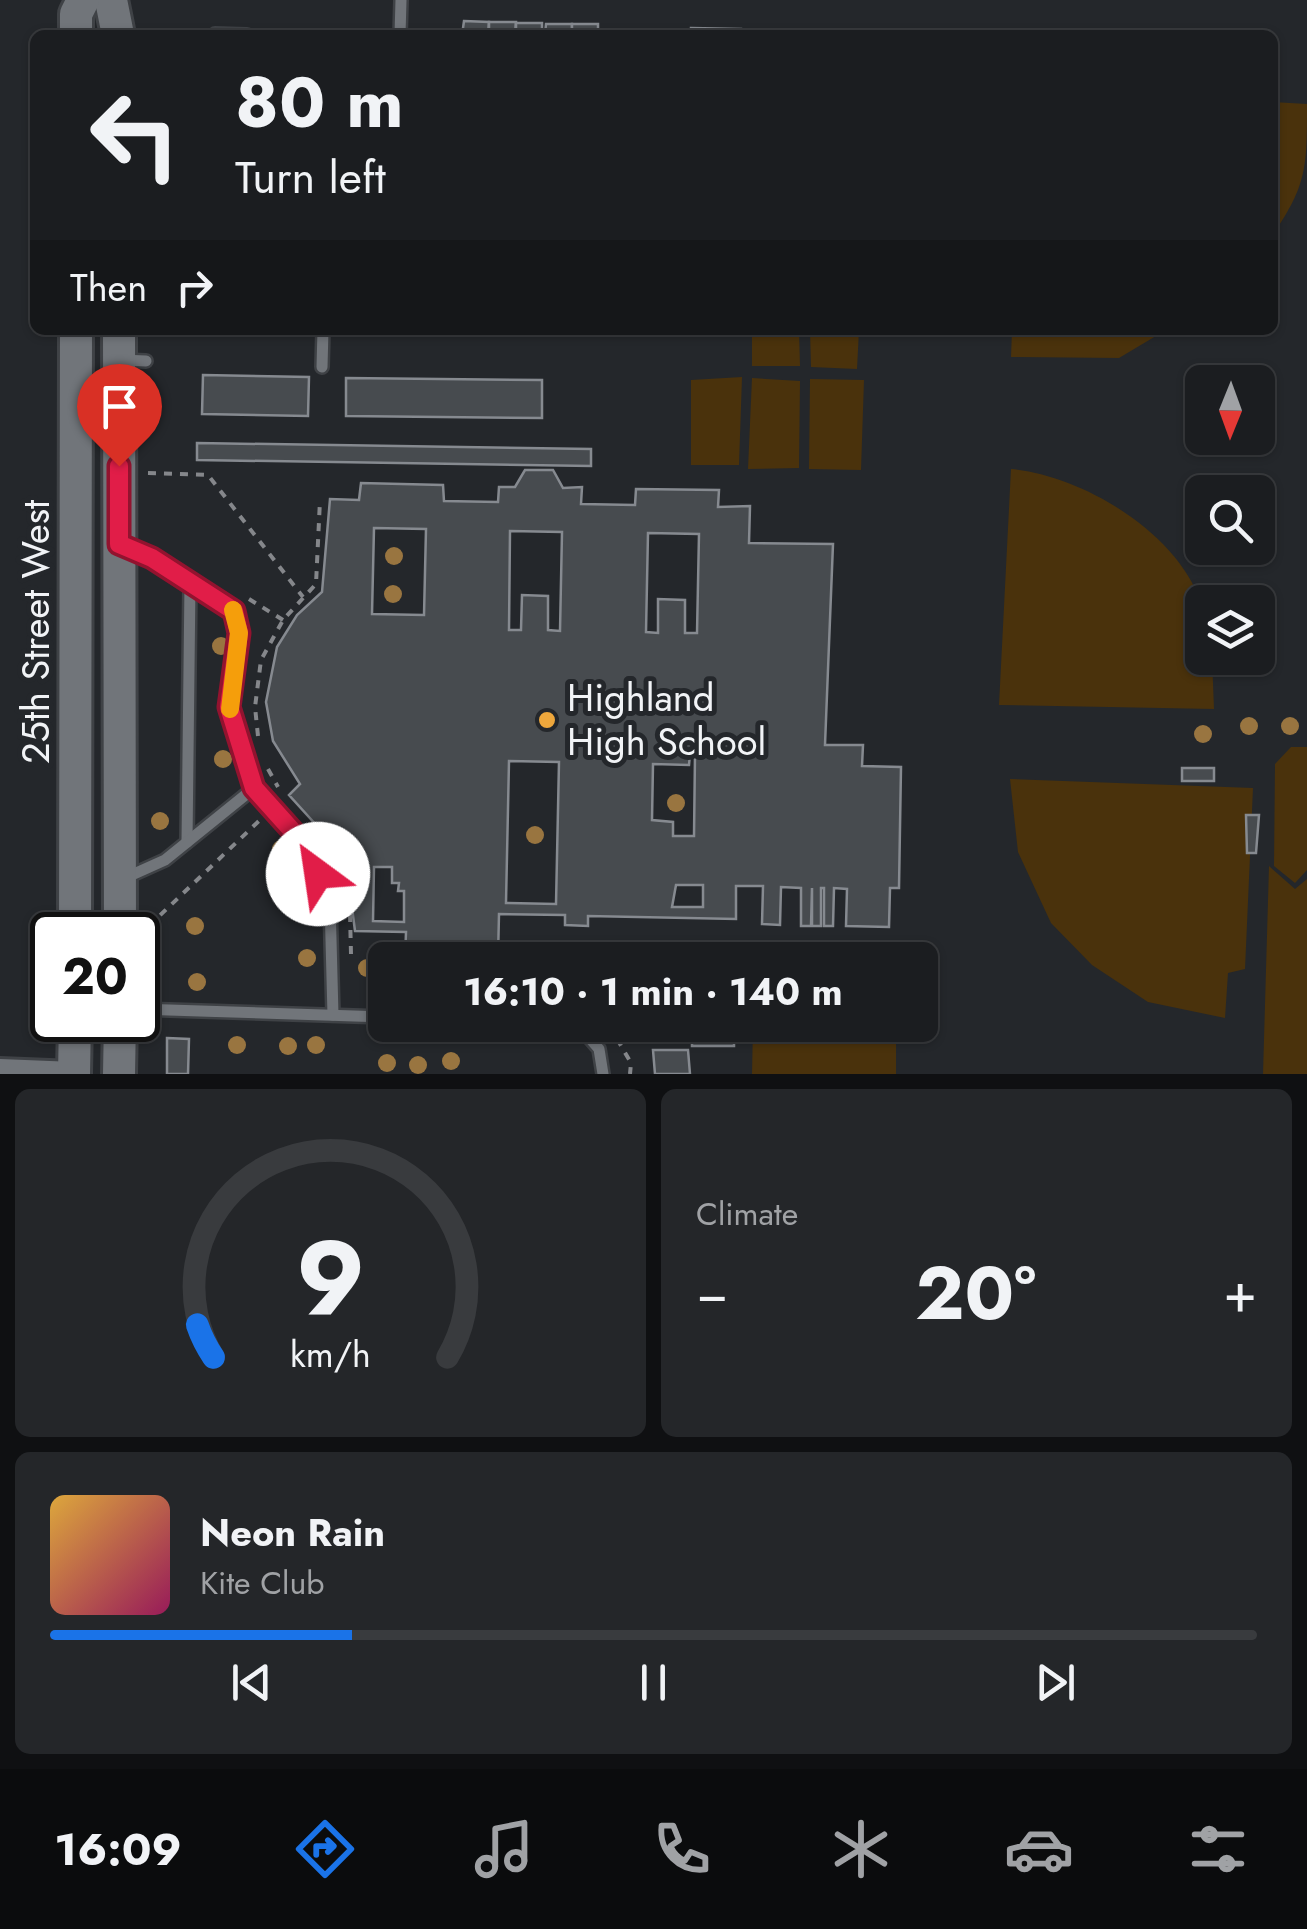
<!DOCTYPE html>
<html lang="en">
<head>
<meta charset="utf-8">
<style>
  body { margin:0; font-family:Jost,sans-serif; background:#242629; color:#f1f3f6; height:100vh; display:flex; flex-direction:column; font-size:38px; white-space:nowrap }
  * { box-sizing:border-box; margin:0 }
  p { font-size:32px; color:#a0a2a5 }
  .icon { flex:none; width:55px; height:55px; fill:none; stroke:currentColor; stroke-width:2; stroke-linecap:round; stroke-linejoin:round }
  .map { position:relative; height:1074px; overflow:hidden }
  .sheet { display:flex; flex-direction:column; gap:15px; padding:15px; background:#0f1012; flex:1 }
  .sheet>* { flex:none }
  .banner { position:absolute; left:30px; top:30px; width:1248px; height:305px; border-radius:15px; box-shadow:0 2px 8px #0004,0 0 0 2px #393b3e; background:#1b1d20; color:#f1f3f6; overflow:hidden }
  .needle { width:65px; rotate:181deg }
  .buttons { position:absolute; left:1185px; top:365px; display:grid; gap:20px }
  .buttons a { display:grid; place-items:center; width:90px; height:90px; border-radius:15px; background:#1b1d20; box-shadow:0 2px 8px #0004,0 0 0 2px #393b3e; font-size:50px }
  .speed { position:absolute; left:30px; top:912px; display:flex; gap:20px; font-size:50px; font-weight:700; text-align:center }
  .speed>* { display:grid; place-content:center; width:130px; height:130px; border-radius:50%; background:#1b1d20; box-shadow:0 2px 8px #0004,0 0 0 2px #393b3e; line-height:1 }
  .speed .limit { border:5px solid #111; border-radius:15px; background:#fff; color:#111 }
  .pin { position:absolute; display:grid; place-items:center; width:85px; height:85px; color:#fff; margin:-102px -42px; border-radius:50% 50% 50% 0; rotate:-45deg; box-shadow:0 0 10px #0007 }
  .pin .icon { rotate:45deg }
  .me { position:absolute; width:110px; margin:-55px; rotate:329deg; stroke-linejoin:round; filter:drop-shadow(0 0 8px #0008) }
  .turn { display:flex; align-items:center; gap:35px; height:210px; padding:0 40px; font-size:45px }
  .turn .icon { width:130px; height:130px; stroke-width:2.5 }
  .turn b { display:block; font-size:70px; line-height:85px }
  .then { display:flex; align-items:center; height:95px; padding:0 40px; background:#0003; gap:20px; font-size:38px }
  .big { font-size:75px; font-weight:700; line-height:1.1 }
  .sheet .widget { flex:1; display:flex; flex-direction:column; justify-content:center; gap:15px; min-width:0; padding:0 35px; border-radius:15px; background:#242629 }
  .sheet .dial { align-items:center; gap:0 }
  .dial svg { height:260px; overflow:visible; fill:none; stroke:#393b3e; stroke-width:7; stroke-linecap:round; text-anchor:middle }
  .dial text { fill:#f1f3f6; stroke:none }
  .song { display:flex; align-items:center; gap:30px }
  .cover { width:120px; height:120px; border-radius:15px; background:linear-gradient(135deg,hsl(40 70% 55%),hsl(330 70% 35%)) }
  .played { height:10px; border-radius:5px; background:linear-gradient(90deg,#1a73e8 25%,#393b3e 25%) }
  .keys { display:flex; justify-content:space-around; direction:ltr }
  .heat { display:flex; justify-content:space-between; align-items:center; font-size:55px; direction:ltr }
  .sheet .tiles { flex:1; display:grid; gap:15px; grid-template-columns:1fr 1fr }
  .widget:last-child { grid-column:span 2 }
  .trip { position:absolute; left:368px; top:942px; width:570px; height:100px; border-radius:15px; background:#1b1d20; box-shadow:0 2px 8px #0004,0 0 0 2px #393b3e; font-weight:700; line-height:100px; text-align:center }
  .menu { display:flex; height:160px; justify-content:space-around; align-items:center; background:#0b0c0d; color:#a0a2a5 }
  .menu .icon { width:70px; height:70px }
  .menu .on { color:#1a73e8 }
  .menu b { font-size:45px; color:#f1f3f6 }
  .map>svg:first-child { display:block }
</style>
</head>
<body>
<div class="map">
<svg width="1307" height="1074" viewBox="0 0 1307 1074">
  <rect width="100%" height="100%" fill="#24272b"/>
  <!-- green -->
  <g fill="#4a320c">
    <path d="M1273,102L1307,104C1307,166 1307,185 1273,234Z"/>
    <path d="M752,330H799L800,366H752Z"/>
    <path d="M810,330H859L857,369L811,367Z"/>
    <path d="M1012,330H1166L1119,358L1011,357Z"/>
    <path d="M742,377L739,465H691V380Z"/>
    <path d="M752,378L800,381L799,468L748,469Z"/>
    <path d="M810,379L864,380L861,470L809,469Z"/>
    <path d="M1011,469C1083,476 1177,532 1201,603C1207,618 1202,641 1202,658H1212L1214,709L999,705Z"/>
    <path d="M1291,747H1307V870L1295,883L1274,866L1275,764Z"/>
    <path d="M1010,779L1253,788L1245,969L1228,973L1225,1018L1148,1002L1092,965L1051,923L1018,852Z"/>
    <path d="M1269,866L1295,889L1307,879V1074H1263Z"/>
    <path d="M753,1025H896V1074H752Z"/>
  </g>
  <!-- building -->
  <g fill="#474b4f" stroke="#868a90" stroke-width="2.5" fill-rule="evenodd">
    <path d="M464,21L489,22L488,35H462Z"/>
    <path d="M489,22H516L515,35H489Z"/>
    <rect x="516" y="23" width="26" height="12"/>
    <path d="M546,24H572V35H545Z"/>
    <rect x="572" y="24" width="26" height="11"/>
    <path d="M691,28L741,29V35H691Z"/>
    <path d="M688,330H737V335L687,334Z"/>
    <path d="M203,375L309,377L308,416L202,414Z"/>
    <path d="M346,378L542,380V418L346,416Z"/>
    <path d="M197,443L591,449V466L197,460Z"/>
    <path d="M525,470H553L563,488L582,487L581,504L635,505L636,489L719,490L718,507L750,506L749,543L833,544L825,745H863L862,766L901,767L899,888H890L889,927L846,926L847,889L834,888L833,926H824V888H821V926H812V888L811,926H801V888L781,887L780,925L762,924L763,886H736V919L588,916V926L565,925V915L499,914L498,958L405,960L406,932L355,931L348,876L327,837L289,795L300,784L273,741L266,702L277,647L297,615L322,592L330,499L359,500L361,483L443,485L444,501L498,502L499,487H515ZM374,528L426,529L424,615L372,614ZM510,531L562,532L560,631L548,630V596L522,595L521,630H509ZM648,533L699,534L697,633H685V600L658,599V633L646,632ZM690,754H695L694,836H673V822L652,820L653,764L689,765ZM509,761L559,762L556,904L506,903ZM374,867H392V883H399L398,891H404V922L373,921ZM676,885H703V907H672Z"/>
    <rect x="1182" y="768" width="32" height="13"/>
    <path d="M1246,815H1259L1256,853H1247Z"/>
    <rect x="692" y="1025" width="42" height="21"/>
    <path d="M167,1038L189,1039L188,1074H167Z"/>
    <path d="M653,1050H688L690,1074H655Z"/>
  </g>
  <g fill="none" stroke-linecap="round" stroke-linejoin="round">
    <defs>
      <g id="lane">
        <path d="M215,34L247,35"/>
        <path d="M400,35L401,0"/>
        <path d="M120,360L146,361"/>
        <path d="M322,367L323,330"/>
        <path d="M121,426H147"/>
        <path d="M125,547L152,558L234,611L239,633L229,707L254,788L306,846L330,902L333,1015"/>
        <path d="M187,842L190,583"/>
        <path d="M125,878L165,860L254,788"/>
        <path d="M138,1009L385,1017"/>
        <path d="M578,1025L599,1049L603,1074"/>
      </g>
      <path id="street" d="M0,1070L74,1073"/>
      <g id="secondary">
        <path d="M111,0L118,35"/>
        <path d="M76,35V14L83,0"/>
        <path d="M119,330L120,935"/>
        <path d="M75,935L76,330"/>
        <path d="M74,1074L75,1020"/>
        <path d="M119,1074L120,1020"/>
      </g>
    </defs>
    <!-- lane casing -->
    <use href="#lane" stroke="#3f4246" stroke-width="16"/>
    <!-- street casing -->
    <use href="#street" stroke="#3f4246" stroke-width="28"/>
    <!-- secondary casing -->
    <use href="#secondary" stroke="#3f4246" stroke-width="38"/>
    <!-- path -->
    <g stroke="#85878b" stroke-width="4" stroke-dasharray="8 8" stroke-linecap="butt">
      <path d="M148,473L208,475L303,597"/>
      <path d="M249,599L283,620"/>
      <path d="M258,736L255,707L261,660L283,620L316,584L320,500"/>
      <path d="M268,769L278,787"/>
      <path d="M323,839L347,894"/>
      <path d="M350,914L351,954"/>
      <path d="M147,923L153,922L261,819"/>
      <path d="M147,944L148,994"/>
      <path d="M609,1025L631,1063L630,1074"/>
    </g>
    <!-- lane -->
    <use href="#lane" stroke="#71757a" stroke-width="11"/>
    <!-- street -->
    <use href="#street" stroke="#71757a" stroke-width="22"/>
    <!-- secondary -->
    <use href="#secondary" stroke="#71757a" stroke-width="32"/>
  </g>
  <!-- trees -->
  <g fill="#997540">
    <circle cx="394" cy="556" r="9"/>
    <circle cx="393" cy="594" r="9"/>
    <circle cx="221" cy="646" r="9"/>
    <circle cx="1249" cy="726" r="9"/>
    <circle cx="1290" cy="726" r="9"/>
    <circle cx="1203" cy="734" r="9"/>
    <circle cx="223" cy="759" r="9"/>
    <circle cx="676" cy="803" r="9"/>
    <circle cx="160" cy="821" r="9"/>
    <circle cx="535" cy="835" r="9"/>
    <circle cx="281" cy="849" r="9"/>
    <circle cx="303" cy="913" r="9"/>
    <circle cx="195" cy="926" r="9"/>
    <circle cx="307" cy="958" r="9"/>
    <circle cx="367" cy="968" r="9"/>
    <circle cx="197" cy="982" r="9"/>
    <circle cx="237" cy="1045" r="9"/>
    <circle cx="316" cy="1045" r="9"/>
    <circle cx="288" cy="1046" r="9"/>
    <circle cx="451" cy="1061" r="9"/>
    <circle cx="387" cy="1063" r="9"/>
    <circle cx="418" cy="1065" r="9"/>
  </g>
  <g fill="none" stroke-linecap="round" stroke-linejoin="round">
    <defs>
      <path id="route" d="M119,466V544L152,558L234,611L239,633L229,707L254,788L306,846L318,874"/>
    </defs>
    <!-- route casing -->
    <use href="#route" stroke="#92132f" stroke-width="25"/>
    <!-- route -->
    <use href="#route" stroke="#e11d48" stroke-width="18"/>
    <!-- slow -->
    <path stroke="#f59e0b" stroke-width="18" d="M230,709L239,633L233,610"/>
  </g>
  <!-- markers -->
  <circle fill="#eea73c" stroke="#24272b" stroke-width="4" cx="547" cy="720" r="10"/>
  <g text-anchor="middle" stroke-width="10" stroke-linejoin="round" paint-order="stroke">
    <!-- street labels -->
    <g font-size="38" fill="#f1f3f6" stroke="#24272b">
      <text transform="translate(36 632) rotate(-90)" y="13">25th Street West</text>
    </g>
    <!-- poi labels -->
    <g font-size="38" fill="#f1f3f6" stroke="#24272b" text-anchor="start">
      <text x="567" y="711">Highland<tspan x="567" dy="44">High School</tspan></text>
    </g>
  </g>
</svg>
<div class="buttons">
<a><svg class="needle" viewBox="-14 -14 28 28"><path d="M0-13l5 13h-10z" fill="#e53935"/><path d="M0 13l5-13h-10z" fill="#a0a2a5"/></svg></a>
<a><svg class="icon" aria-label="search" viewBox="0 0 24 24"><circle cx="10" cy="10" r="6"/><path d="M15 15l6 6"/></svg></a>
<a><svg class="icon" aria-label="layers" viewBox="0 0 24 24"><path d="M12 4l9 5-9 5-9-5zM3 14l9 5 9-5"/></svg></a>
</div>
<div class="speed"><div class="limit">20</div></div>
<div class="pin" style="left:119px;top:466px;background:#d93025"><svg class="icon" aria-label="arrive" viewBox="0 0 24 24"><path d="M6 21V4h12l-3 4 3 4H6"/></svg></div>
<svg class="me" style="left:318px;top:874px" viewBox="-20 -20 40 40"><circle r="19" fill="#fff"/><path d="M0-13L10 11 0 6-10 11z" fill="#e11d48"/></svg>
<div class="trip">16:10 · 1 min · 140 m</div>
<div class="banner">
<div class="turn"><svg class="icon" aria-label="left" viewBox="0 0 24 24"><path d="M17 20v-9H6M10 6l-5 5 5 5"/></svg><div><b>80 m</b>Turn left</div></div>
<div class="then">Then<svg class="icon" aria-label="right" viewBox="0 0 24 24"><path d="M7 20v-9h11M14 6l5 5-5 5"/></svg></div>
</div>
</div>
<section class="sheet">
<div class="tiles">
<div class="widget dial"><svg viewBox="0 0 100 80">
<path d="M14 69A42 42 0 1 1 86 69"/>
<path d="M14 69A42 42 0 0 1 9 59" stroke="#1a73e8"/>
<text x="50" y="56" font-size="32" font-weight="700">9</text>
<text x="50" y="72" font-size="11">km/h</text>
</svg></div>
<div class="widget"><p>Climate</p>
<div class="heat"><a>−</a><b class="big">20°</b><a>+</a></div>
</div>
<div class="widget">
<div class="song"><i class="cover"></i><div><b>Neon Rain</b><p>Kite Club</p></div></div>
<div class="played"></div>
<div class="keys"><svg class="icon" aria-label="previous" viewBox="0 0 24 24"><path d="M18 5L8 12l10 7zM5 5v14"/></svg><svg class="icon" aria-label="pause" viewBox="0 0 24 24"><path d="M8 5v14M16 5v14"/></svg><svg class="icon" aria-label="next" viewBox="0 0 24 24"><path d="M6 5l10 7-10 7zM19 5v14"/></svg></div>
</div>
</div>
</section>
<nav class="menu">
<b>16:09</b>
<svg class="icon on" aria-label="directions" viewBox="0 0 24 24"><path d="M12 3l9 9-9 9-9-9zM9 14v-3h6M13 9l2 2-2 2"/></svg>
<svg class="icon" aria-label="music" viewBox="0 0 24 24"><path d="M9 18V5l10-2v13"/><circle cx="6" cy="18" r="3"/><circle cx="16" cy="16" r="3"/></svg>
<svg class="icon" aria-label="phone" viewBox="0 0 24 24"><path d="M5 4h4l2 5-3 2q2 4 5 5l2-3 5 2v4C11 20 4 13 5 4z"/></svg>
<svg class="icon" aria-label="climate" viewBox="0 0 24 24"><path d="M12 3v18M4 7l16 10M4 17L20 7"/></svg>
<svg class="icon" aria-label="car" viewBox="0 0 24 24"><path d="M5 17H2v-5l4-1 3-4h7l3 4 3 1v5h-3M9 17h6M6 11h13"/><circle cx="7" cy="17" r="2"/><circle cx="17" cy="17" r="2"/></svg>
<svg class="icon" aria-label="filters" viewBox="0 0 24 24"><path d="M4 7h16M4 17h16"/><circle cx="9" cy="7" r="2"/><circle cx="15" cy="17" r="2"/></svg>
</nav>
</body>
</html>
